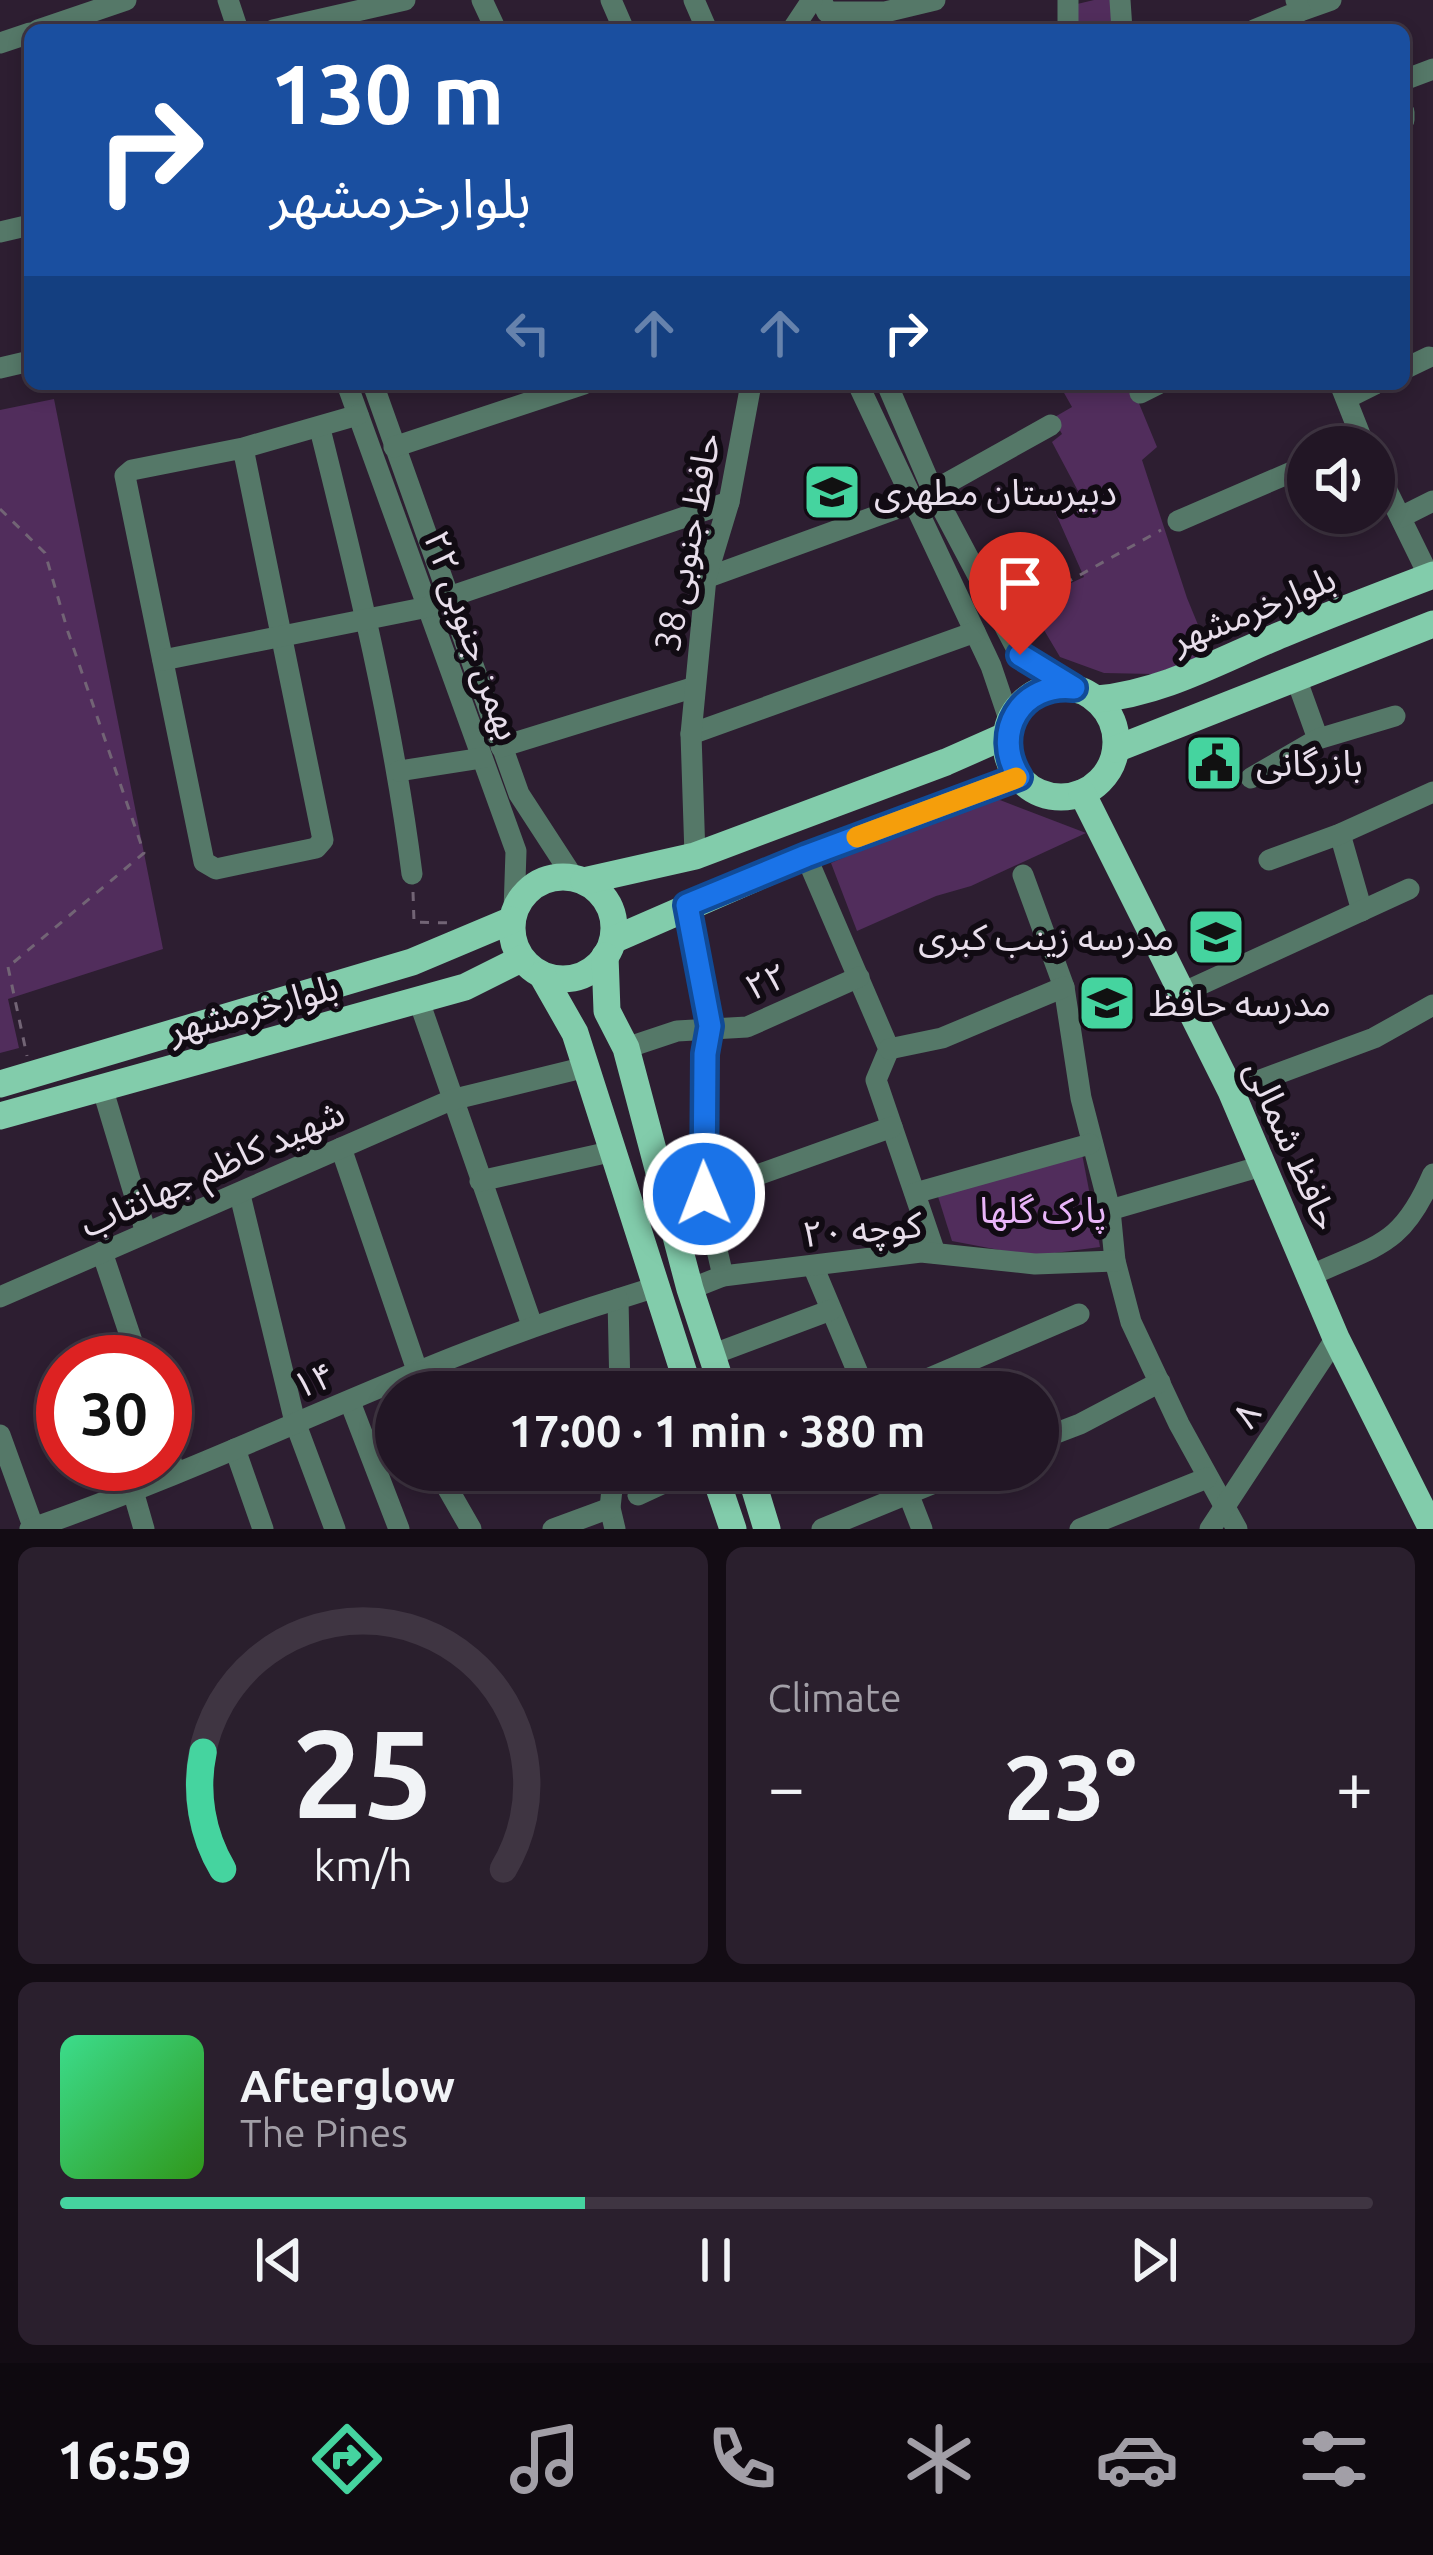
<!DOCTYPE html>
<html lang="en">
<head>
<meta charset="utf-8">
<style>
  body { margin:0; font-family:Ubuntu,"Noto Sans Arabic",sans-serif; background:#2a1f2d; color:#f1f3f6; height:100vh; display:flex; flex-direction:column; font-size:45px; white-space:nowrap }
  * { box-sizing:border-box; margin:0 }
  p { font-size:39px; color:#a29fa7 }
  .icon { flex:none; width:66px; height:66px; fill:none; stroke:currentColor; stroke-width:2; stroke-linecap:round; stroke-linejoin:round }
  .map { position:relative; height:1529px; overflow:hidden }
  .side { display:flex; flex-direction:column; gap:18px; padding:18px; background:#130c14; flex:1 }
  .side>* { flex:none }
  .top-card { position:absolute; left:24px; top:24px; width:1386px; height:366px; border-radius:18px; box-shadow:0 6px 18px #0003,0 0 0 3px #3f3542; background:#1a4fa0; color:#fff; overflow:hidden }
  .controls { position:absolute; left:1287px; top:426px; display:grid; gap:24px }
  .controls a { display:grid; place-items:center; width:108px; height:108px; border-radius:50%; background:#221625; box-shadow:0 6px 18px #0003,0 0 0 3px #3f3542; font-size:60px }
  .speed { position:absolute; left:36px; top:1335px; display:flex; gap:24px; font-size:60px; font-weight:700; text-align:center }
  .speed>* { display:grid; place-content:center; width:156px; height:156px; border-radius:50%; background:#221625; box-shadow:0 6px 18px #0003,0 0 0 3px #3f3542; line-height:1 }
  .speed .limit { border:18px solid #d22; background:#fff; color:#111 }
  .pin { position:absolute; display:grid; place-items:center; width:102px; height:102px; color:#fff; margin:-123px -51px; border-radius:50% 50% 50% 0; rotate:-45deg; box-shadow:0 0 12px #0007 }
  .pin .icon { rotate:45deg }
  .me { position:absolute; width:132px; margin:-66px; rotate:359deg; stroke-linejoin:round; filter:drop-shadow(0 0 9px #0008) }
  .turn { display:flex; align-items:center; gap:42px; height:252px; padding:0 48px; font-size:54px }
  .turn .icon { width:156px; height:156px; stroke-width:2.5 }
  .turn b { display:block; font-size:84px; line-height:102px }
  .lanes { display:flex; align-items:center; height:114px; padding:0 48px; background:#0003; justify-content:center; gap:60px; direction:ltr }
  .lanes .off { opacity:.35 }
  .big { font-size:90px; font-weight:700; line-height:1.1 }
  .side .tile { flex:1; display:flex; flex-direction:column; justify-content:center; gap:18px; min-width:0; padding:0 42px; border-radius:18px; background:#2a1f2d }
  .side .dial { align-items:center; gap:0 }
  .dial svg { height:312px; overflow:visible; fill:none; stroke:#3f3542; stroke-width:7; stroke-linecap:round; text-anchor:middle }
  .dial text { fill:#f1f3f6; stroke:none }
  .song { display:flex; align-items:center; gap:36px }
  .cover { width:144px; height:144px; border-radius:18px; background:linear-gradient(135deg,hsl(150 70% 55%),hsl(110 70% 35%)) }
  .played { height:12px; border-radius:6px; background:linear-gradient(90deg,#45d49f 40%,#3f3542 40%) }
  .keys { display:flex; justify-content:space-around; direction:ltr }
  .heat { display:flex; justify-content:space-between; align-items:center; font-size:66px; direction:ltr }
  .side .tiles { flex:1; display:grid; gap:18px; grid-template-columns:1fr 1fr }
  .tile:last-child { grid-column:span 2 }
  .trip { position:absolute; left:375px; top:1371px; width:684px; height:120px; border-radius:60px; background:#221625; box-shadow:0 6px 18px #0003,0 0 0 3px #3f3542; font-weight:700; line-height:120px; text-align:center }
  .menu { display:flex; height:192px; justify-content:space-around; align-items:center; background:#0e090f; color:#a29fa7 }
  .menu .icon { width:84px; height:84px }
  .menu .active { color:#45d49f }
  .menu b { font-size:54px; color:#f1f3f6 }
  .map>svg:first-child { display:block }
</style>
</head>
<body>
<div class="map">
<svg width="1433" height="1529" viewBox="0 0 1433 1529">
  <rect width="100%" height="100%" fill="#2d1e31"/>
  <!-- green -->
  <g fill="#512d5c">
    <path d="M1094,0H1113L1114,30H1074L1073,5Z"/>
    <path d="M1059,384H1131L1157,447L1142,460L1187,598L1210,654L1153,674L1104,673L1060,657L1028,603L1084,577L1052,505L1078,491L1052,442L1062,434L1053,418L1072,407Z"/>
    <path d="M54,399L163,949L8,999L19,1048L0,1053V410Z"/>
    <path d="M987,795L1086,833L971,886L936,896L857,931L831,863Z"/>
    <path d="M1082,1154L1100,1247L1032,1256L952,1241L935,1187Z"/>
  </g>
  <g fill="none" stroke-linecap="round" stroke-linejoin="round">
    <!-- path -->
    <g stroke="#726475" stroke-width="3" stroke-dasharray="9 9" stroke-linecap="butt">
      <path d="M0,509L45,553L68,632L144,853L8,967"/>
      <path d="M1017,610L1161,530"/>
      <path d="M413,892L414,922L452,923"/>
      <path d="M8,967L27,1056"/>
    </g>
    <!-- minor -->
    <g stroke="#557868" stroke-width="21">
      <path d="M228,0L238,30"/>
      <path d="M482,0L496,30"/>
      <path d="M611,0L624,30"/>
      <path d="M694,0L707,30"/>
      <path d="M821,0L827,12H885L935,0"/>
      <path d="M1068,0V30"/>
      <path d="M1120,0L1122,30"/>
      <path d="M1300,11L1331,0"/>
      <path d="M38,30L126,0"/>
      <path d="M273,30L405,0"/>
      <path d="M792,30L812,0"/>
      <path d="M1254,30L1300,11L1296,0"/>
      <path d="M0,43L30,33"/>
      <path d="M1404,80L1433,69"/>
      <path d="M1404,112V120"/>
      <path d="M0,232L30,225"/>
      <path d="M0,368L30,361"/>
      <path d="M1404,369L1429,357"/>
      <path d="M347,384L516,851L514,911"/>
      <path d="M373,384L519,794L573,877"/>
      <path d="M858,384L991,666L1010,722"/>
      <path d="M887,384L933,491L1020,655L1074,688"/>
      <path d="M1340,384L1365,447"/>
      <path d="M1140,393L1158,384"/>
      <path d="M1347,398L1375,384"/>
      <path d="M320,429C357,577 393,723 412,874"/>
      <path d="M394,447L584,384"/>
      <path d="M243,448L323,840L316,848L216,869L204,862L125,476L132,470L243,448L358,415"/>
      <path d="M1374,464L1429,576"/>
      <path d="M933,491L1051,425"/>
      <path d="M1401,517L1433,501"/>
      <path d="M1178,521L1308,465"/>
      <path d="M706,578L915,502"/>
      <path d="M449,597L729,502"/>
      <path d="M163,660L428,607"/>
      <path d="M1296,678L1318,739"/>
      <path d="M691,734L975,632"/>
      <path d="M501,747L695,687"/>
      <path d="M399,771L482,758"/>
      <path d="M1251,778L1318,739L1395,716"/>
      <path d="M1340,834L1362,911"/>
      <path d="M695,856L691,734L706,578L729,502L751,384"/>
      <path d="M806,856L889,1049L876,1080L935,1253"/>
      <path d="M1269,860L1340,834L1433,792"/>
      <path d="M1023,875L1064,987L1081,1098L1110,1210L1115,1261L1131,1322L1179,1424L1237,1529"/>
      <path d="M687,906L709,1026L705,1054L704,1194L723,1276"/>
      <path d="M1180,994L1409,889"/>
      <path d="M419,1001L532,1325"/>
      <path d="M626,1048L677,1031L747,1027L859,977"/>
      <path d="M889,1049L942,1038L1064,987"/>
      <path d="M102,1087L146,1233"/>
      <path d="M1231,1091L1374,1038L1433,1005"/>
      <path d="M341,1148L418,1373"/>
      <path d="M480,1181L614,1151"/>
      <path d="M915,1193L1090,1144"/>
      <path d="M704,1194L892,1127"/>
      <path d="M240,1195L295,1422L335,1529"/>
      <path d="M1110,1210L1262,1166"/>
      <path d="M102,1252L139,1362"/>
      <path d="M813,1266L866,1392"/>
      <path d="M1312,1275C1379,1244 1402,1246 1433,1174"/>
      <path d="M690,1289L723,1276L921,1252L1035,1264L1115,1261"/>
      <path d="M0,1297L451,1100L586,1067"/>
      <path d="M711,1355L831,1310"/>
      <path d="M620,1392L618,1299L659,1286"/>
      <path d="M897,1392L1079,1314"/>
      <path d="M350,1402L399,1529"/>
      <path d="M0,1435L34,1529"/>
      <path d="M1038,1440L1080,1424L1160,1382"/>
      <path d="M165,1442L175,1473"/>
      <path d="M235,1449L263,1529"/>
      <path d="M454,1470L440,1475L471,1529"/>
      <path d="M614,1470L610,1508L615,1529"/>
      <path d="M899,1470L922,1529"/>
      <path d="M133,1491L144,1529"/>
      <path d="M638,1495L692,1470"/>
      <path d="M30,1529C229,1461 417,1360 618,1299"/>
      <path d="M553,1529L610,1508"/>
      <path d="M822,1529L966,1470"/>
      <path d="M1080,1529L1207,1478"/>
      <path d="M1210,1529L1336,1338"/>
    </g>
    <!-- major -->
    <g stroke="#82ccab" stroke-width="27">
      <circle cx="1061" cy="742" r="55"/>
      <path d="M1097,699C1164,693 1222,659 1283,634C1333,613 1383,594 1433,575"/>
      <path d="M1116,749L1433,624"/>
      <path d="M1082,793L1231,1091L1336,1338L1432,1529"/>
      <circle cx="563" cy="928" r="51"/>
      <path d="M584,881L695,856L946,762L1007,735"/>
      <path d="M613,940L806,856L1019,777"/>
      <path d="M605,956L607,1011L626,1048L690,1289L724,1392"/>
      <path d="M542,975L575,1033L690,1392"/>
      <path d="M0,1084L412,962L512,920"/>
      <path d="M0,1116L465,987L521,959"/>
      <path d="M713,1470L733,1529"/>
      <path d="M749,1470L767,1529"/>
    </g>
  </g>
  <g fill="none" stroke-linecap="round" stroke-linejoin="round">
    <defs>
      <path id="route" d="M704,1194L705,1054L710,1026L687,905L806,856L1019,777C991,733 1021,682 1074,688L1020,655"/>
    </defs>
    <!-- route casing -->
    <use href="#route" stroke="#114b97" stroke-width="30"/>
    <!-- route -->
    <use href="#route" stroke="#1a73e8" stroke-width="21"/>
    <!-- slow -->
    <path stroke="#f59e0b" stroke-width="21" d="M857,837L1016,778"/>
  </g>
  <!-- icons -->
  <defs>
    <symbol id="school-square" viewBox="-11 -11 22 22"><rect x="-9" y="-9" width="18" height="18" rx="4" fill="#45d49f" stroke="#110b13"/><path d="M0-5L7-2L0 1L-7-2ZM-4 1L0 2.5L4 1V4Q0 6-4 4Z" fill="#111"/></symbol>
    <symbol id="civic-square" viewBox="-11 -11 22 22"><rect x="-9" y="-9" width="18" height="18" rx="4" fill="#45d49f" stroke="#110b13"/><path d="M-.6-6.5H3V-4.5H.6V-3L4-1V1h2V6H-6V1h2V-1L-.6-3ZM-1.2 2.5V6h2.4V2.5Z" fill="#111"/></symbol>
  </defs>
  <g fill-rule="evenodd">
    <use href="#school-square" x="799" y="459" width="66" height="66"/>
    <use href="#civic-square" x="1181" y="730" width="66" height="66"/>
    <use href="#school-square" x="1183" y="904" width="66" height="66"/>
    <use href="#school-square" x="1074" y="970" width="66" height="66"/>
  </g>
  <g text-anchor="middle" stroke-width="12" stroke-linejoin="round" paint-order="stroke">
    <!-- poi labels -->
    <g font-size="36" fill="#e8deeb" stroke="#110b13" text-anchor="start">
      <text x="874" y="505">دبیرستان مطهری</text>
      <text x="1256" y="776">بازرگانی</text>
      <text x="1174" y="950" text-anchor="end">مدرسه زینب کبری</text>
      <text x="1149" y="1016">مدرسه حافظ</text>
    </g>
    <!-- street labels -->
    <g font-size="36" fill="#e8deeb" stroke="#110b13">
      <text transform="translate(687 542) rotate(-79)" y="13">حافظ جنوبی 38</text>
      <text transform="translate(1253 609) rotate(-22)" y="13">بلوارخرمشهر</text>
      <text transform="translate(473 635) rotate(70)" y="13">۲۲ بهمن جنوبی</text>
      <text transform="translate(766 981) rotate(-23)" y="13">۲۲</text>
      <text transform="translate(253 1008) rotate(-15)" y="13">بلوارخرمشهر</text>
      <text transform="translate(1293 1145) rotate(66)" y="13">حافظ شمالی</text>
      <text transform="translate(212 1168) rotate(-24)" y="13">شهید کاظم جهانتاب</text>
      <text transform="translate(862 1229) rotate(-5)" y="13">کوچه ۲۰</text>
      <text transform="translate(313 1380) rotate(-21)" y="13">۱۴</text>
      <text transform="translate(1246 1415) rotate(-57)" y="13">۸</text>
    </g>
    <!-- park labels -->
    <g font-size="36" fill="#e9b5f9" stroke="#110b13">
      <text x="1043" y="1223">پارک گلها</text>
    </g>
  </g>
</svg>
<div class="controls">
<a><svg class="icon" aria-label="sound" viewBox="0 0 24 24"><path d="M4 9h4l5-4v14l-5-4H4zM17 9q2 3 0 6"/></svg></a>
</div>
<div class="speed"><div class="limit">30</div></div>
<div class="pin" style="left:1020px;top:655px;background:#d93025"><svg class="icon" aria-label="arrive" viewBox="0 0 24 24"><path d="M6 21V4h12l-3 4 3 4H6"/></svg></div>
<svg class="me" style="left:704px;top:1194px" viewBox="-20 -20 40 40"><circle r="17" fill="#1a73e8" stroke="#fff" stroke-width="3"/><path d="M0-11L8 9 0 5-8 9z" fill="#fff"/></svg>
<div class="trip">17:00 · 1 min · 380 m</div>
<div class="top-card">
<div class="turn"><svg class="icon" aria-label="right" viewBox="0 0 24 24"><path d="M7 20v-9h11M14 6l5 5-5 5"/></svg><div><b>130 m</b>بلوارخرمشهر</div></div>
<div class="lanes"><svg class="icon off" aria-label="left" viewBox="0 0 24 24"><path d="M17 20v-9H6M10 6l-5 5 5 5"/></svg><svg class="icon off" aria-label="ahead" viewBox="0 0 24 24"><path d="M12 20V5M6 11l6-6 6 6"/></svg><svg class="icon off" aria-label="ahead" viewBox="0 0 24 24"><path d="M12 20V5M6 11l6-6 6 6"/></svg><svg class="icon" aria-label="right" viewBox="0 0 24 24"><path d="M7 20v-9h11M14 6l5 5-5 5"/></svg></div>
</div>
</div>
<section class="side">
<div class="tiles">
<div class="tile dial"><svg viewBox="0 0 100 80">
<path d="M14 69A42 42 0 1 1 86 69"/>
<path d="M14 69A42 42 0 0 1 9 39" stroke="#45d49f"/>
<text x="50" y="56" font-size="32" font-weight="700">25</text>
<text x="50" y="72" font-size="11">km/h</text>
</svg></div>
<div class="tile"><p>Climate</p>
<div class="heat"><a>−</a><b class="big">23°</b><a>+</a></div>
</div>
<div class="tile">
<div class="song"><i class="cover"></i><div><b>Afterglow</b><p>The Pines</p></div></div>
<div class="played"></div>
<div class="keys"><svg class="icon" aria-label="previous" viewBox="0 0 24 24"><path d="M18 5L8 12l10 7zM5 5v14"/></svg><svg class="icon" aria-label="pause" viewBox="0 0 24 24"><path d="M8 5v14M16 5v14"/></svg><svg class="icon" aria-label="next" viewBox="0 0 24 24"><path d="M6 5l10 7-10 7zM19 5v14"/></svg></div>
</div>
</div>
</section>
<nav class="menu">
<b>16:59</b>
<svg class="icon active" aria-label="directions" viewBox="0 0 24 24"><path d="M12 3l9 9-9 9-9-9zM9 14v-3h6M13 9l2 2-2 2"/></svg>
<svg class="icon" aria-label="music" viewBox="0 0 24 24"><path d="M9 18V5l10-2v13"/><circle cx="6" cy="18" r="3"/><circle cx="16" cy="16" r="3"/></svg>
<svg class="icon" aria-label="phone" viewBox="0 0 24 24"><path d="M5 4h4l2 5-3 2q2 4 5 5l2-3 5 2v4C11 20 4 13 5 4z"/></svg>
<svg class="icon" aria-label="climate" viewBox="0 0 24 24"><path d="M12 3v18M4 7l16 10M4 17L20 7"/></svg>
<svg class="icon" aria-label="car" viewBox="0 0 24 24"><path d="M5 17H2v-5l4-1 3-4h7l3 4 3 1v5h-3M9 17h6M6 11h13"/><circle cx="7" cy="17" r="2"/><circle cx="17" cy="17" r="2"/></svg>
<svg class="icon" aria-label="filters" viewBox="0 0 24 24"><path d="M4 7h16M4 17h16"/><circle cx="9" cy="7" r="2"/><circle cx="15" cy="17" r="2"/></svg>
</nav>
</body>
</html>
